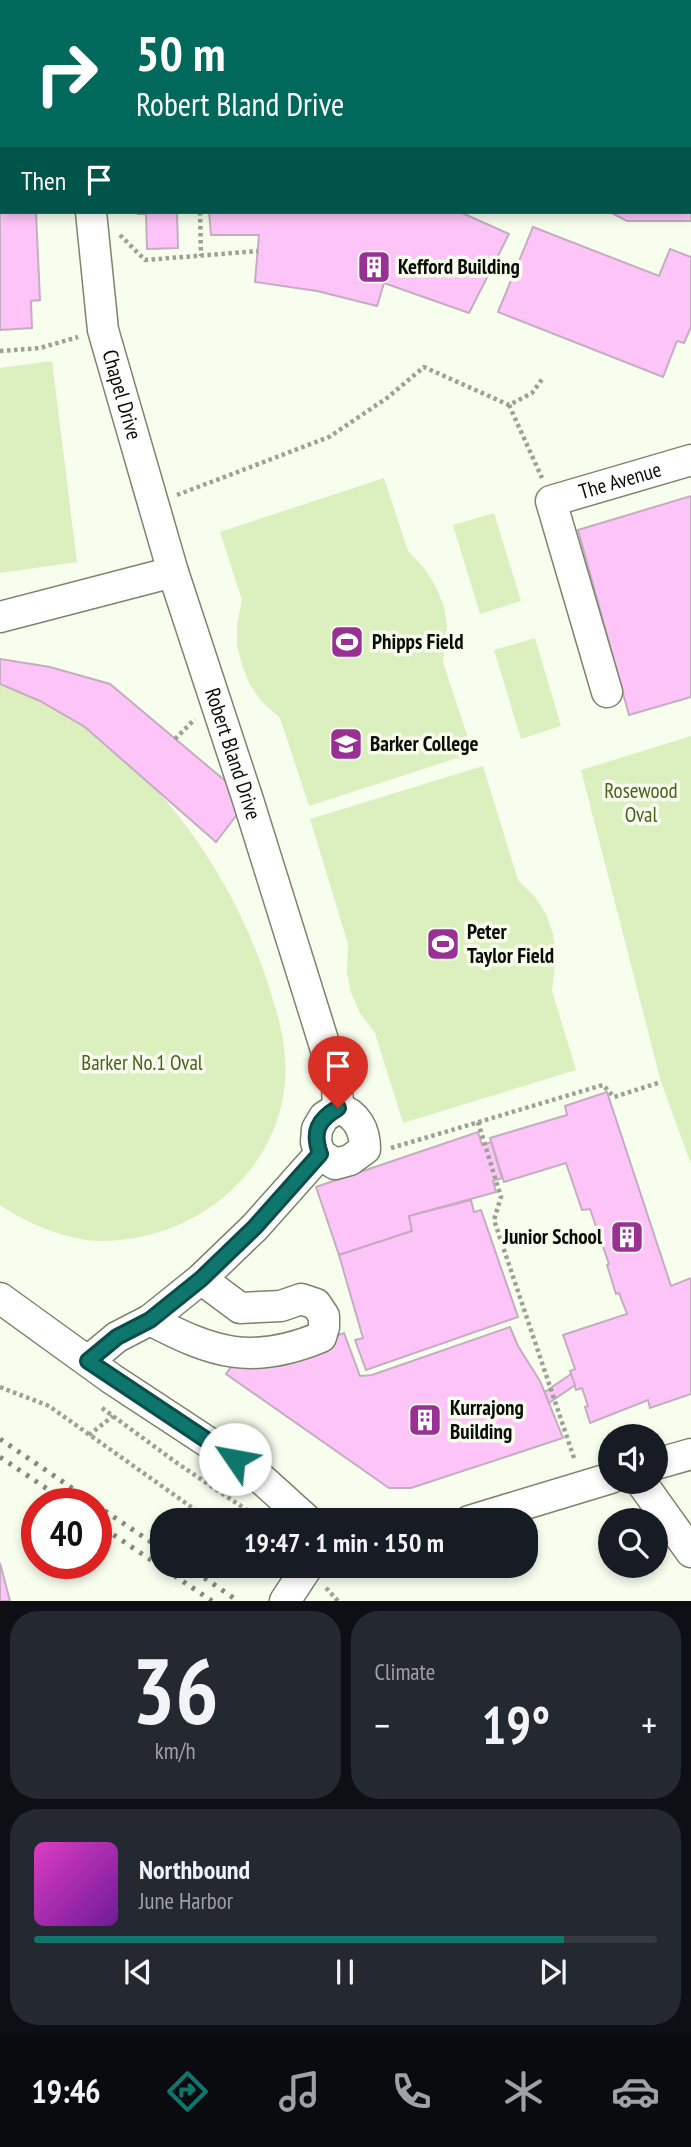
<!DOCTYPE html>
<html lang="en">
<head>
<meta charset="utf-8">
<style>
  body { margin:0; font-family:"PT Sans Narrow",sans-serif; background:#242831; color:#f1f3f6; height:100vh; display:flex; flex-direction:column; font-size:26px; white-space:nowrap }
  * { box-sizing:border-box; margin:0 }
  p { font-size:23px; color:#9ea1a6 }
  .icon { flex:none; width:38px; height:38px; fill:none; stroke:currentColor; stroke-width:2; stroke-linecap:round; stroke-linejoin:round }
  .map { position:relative; height:1601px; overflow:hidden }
  .details { display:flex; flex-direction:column; gap:10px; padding:10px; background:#0d0f14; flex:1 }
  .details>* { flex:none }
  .guide { position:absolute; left:0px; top:0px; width:691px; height:214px; box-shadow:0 4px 10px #0003; background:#00695c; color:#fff; overflow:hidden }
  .buttons { position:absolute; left:598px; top:1424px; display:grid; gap:14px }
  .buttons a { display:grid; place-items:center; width:70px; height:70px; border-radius:50%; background:#171b24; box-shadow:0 4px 10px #0003; font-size:35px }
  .speed { position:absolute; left:21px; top:1488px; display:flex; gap:14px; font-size:35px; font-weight:700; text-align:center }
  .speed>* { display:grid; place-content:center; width:91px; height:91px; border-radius:50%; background:#171b24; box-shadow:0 4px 10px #0003; line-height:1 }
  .speed .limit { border:10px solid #d22; background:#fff; color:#111 }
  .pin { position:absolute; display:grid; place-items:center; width:60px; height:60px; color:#fff; margin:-72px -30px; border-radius:50% 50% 50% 0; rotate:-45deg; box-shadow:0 0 7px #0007 }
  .pin .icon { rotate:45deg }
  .me { position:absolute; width:77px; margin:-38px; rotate:303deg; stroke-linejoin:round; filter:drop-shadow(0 0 5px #0008) }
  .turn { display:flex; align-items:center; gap:24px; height:147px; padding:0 21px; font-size:32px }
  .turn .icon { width:91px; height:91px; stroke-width:2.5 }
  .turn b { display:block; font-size:49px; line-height:60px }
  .then { display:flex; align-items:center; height:66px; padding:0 21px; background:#0003; gap:14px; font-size:26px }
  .big { font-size:52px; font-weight:600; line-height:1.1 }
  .details .widget { flex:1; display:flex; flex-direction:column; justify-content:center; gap:10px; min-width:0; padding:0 24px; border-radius:28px; background:#242831 }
  .details .dial { align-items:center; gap:0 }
  .dial b { font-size:91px; line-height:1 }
  .song { display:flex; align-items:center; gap:21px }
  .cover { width:84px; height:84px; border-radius:10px; background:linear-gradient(135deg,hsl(310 70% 55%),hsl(280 70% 35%)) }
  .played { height:7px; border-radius:4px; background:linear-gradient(90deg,#0f766e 85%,#363941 85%) }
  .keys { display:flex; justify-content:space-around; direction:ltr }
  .heat { display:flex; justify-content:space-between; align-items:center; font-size:38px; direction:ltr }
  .details .tiles { flex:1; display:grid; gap:10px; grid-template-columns:1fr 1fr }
  .widget:last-child { grid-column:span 2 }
  .trip { position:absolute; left:150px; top:1508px; width:388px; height:70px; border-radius:28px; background:#171b24; box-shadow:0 4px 10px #0003; font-weight:600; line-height:70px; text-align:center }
  .tabs { display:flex; height:112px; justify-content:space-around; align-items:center; background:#090b0e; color:#9ea1a6 }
  .tabs .icon { width:49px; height:49px }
  .tabs .on { color:#0f766e }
  .tabs b { font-size:32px; color:#f1f3f6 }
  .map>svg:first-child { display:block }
</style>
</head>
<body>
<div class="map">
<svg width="691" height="1601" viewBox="0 0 691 1601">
  <rect width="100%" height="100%" fill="#f7feee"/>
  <!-- green -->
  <g fill="#dbf0be">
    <path d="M52,361L77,562L0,573V368Z"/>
    <path d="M384,478L408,551L425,569L436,587L444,606L447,625L443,662L473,753L309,806L280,718L262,702L250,685L242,665L237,645V624L242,600L220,532Z"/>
    <path d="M494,513L521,601L480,614L453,525Z"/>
    <path d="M535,638L561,726L521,739L494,650Z"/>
    <path d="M0,684C29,696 59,709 85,727C168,784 231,878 264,972C277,1010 290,1050 284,1091C271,1181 188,1242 99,1241C66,1240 26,1223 0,1205Z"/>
    <path d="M691,736V1164L661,1082L581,770Z"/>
    <path d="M483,766L518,880L535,897L546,914L553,934L556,953L552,991L576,1070L403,1123L375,1033L360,1013L351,993L347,973L348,944L310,819Z"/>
  </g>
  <!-- building -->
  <g fill="#fdc5f7" stroke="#c4adc1" stroke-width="2">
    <path d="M301,0H377L301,2Z"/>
    <path d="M691,169V221H627L610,212H690Z"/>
    <path d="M0,186H2V212L36,213L40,300L31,301L32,328L0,330Z"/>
    <path d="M138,212H177L178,248L147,249L146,214H138Z"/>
    <path d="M209,212H460L509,234L469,313L384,283L377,306L317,291L255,282L259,235H211Z"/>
    <path d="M533,227L659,276L670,249L691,257V327L684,343L677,341L663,377L498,312Z"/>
    <path d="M691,496V697L629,715L578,530Z"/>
    <path d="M0,659L50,667L110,684L248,800L216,842L85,727L40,701L0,684Z"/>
    <path d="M607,1092L671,1286L691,1278V1394L650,1408L648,1400L590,1423L585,1407L588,1406L582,1388L576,1390L570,1371L575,1369L563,1335L627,1314L619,1293L616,1294L607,1265L609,1264L590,1209L582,1210L566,1163L504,1182L490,1138L567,1115L565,1106Z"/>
    <path d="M478,1132L482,1145L491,1142L502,1178L493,1181L496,1192L409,1216L412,1231L339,1255L316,1187Z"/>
    <path d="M471,1200L474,1212L481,1210L518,1317L366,1370L355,1340L363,1338L339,1255L412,1231L409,1216Z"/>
    <path d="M510,1327L518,1346L540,1381L563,1438L411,1488H389L226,1374L236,1360L250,1365L344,1333L360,1376L372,1375Z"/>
    <path d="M571,1374L575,1385L549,1403L545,1392Z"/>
    <path d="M0,1563L10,1601H0Z"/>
  </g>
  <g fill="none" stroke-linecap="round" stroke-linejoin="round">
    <defs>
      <g id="minor">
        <path d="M77,0V2"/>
        <path d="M688,2V0"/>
        <path d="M690,118L691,115"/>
        <path d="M0,162H2"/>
        <path id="s1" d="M91,212L103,330L173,572L248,800L337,1085L338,1108C357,1114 365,1130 365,1149L350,1160L335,1164L320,1154L316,1142L317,1129L324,1117L338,1108"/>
        <path d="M0,617L173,572"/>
        <path id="s2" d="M607,692L551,501L691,460"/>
        <path d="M0,1298L112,1379L255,1473L308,1521"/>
        <path d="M150,1320C213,1353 252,1366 321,1337L324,1327V1316L316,1304L301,1299L281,1306L240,1308L201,1279"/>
        <path d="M88,1361L117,1337L150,1320L201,1279L255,1227L320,1154"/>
        <path d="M656,1464L691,1454"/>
        <path d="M641,1482L691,1552"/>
        <path d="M469,1521L611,1478"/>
        <path d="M285,1601L308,1566"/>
      </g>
    </defs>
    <!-- minor casing -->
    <use href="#minor" stroke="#7b856c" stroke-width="33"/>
    <!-- path -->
    <g stroke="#9ba194" stroke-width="4.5" stroke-dasharray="3.5 3.5" stroke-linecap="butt">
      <path d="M138,0V2"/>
      <path d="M200,212L201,256"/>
      <path d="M120,235L145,260L258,251"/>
      <path d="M0,351L40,348L78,337"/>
      <path d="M509,405L542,478"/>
      <path d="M177,495L329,437L387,398L424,367L509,405L532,393L543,378"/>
      <path d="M175,739L195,719"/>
      <path d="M478,1122L501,1197L494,1220L575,1461"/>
      <path d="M391,1148L603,1085L614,1097L661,1082"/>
      <path d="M0,1387L49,1406L211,1521"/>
      <path d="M102,1408L177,1463L263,1521"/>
      <path d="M89,1435L113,1416"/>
      <path d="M326,1588L338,1601"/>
    </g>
    <!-- minor -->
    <use href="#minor" stroke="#fff" stroke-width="30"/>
    <!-- rail -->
    <g stroke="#84897d" stroke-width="5" stroke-dasharray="3.5 7" stroke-linecap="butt">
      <path d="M0,1439L94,1503"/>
      <path d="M0,1457L68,1503"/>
      <path d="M96,1505L163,1550"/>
      <path d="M96,1523L212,1601"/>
      <path d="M187,1566L238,1601"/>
    </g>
  </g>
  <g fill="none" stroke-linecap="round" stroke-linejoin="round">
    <defs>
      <path id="route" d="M235,1459L88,1361L117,1337L150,1320L201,1279L255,1227L320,1154C312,1131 318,1120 338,1108"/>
    </defs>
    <!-- route casing -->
    <use href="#route" stroke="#0a4d48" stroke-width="18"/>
    <!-- route -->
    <use href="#route" stroke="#0f766e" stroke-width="12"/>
  </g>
  <!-- icons -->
  <defs>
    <symbol id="building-square" viewBox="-11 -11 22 22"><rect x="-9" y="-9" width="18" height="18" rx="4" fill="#993194" stroke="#f7feee"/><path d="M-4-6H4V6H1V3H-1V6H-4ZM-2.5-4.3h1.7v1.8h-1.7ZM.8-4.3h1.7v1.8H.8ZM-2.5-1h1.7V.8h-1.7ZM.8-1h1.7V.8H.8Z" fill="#fff"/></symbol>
    <symbol id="stadium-square" viewBox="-11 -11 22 22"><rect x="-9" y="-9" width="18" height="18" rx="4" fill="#993194" stroke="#f7feee"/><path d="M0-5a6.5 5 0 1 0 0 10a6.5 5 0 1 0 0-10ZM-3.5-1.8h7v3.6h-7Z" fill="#fff"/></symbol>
    <symbol id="school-square" viewBox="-11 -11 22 22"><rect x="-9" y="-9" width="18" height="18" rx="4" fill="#993194" stroke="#f7feee"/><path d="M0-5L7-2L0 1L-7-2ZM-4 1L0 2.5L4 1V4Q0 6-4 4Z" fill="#fff"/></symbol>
  </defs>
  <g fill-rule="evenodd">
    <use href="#building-square" x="355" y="248" width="38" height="38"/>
    <use href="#stadium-square" x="328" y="623" width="38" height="38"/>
    <use href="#school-square" x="327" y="725" width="38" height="38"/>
    <use href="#stadium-square" x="424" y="925" width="38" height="38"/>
    <use href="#building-square" x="608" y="1218" width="38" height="38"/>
    <use href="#building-square" x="406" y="1401" width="38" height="38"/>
  </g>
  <g text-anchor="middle" stroke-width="7" stroke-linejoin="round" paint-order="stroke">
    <!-- poi labels -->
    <g font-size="21" font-weight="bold" fill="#0a0d05" stroke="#f7feee" text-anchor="start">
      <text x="398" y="274">Kefford Building</text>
      <text x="372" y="649">Phipps Field</text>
      <text x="370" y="751">Barker College</text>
      <text x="467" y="939">Peter<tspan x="467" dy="24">Taylor Field</tspan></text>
      <text x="602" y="1244" text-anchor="end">Junior School</text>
      <text x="450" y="1415">Kurrajong<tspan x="450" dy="24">Building</tspan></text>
    </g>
    <!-- street labels -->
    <g font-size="21" fill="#0a0d05" stroke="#f7feee">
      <text dy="7" stroke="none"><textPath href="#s1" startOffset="186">Chapel Drive</textPath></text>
      <text dy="7" stroke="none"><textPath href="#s2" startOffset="271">The Avenue</textPath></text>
      <text dy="7" stroke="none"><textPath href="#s1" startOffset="562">Robert Bland Drive</textPath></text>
    </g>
    <!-- park labels -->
    <g font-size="21" fill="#4a611d" stroke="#f7feee">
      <text x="641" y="798">Rosewood<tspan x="641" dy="24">Oval</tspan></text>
      <text x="142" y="1070">Barker No.1 Oval</text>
    </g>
  </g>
</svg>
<div class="buttons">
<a><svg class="icon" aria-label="sound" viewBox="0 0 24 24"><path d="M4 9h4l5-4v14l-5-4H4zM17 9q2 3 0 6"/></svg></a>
<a><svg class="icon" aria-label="search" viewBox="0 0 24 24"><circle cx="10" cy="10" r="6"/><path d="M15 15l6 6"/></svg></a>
</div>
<div class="speed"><div class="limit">40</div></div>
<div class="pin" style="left:338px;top:1108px;background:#d93025"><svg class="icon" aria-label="arrive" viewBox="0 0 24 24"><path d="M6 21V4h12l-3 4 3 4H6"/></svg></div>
<svg class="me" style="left:235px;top:1459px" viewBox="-20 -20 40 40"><circle r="19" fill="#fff"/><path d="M0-13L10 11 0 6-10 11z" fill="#0f766e"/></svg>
<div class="trip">19:47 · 1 min · 150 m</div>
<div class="guide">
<div class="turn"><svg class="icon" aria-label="right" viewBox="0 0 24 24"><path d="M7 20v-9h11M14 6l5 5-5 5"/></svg><div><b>50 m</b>Robert Bland Drive</div></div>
<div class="then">Then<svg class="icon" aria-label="arrive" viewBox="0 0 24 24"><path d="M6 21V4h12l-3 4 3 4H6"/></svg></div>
</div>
</div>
<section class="details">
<div class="tiles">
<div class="widget dial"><b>36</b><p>km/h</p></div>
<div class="widget"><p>Climate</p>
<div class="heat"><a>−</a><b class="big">19°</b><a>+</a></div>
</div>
<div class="widget">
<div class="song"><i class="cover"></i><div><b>Northbound</b><p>June Harbor</p></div></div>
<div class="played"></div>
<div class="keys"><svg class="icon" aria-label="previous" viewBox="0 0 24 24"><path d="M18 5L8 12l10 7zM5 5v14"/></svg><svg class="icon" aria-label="pause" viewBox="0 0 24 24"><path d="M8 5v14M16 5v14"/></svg><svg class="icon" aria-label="next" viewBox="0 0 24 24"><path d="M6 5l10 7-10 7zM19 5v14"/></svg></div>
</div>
</div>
</section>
<nav class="tabs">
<b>19:46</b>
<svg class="icon on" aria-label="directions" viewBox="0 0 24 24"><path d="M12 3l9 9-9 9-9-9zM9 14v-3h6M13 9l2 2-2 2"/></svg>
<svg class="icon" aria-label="music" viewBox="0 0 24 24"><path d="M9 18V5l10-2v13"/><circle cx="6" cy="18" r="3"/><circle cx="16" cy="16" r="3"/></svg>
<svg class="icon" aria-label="phone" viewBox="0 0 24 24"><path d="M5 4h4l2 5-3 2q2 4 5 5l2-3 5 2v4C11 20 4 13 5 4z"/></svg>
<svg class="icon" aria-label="climate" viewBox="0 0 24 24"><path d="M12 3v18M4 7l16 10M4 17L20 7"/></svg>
<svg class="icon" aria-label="car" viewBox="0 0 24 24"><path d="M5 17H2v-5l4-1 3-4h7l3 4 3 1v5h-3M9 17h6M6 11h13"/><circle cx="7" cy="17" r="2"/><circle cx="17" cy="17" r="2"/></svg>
</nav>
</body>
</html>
